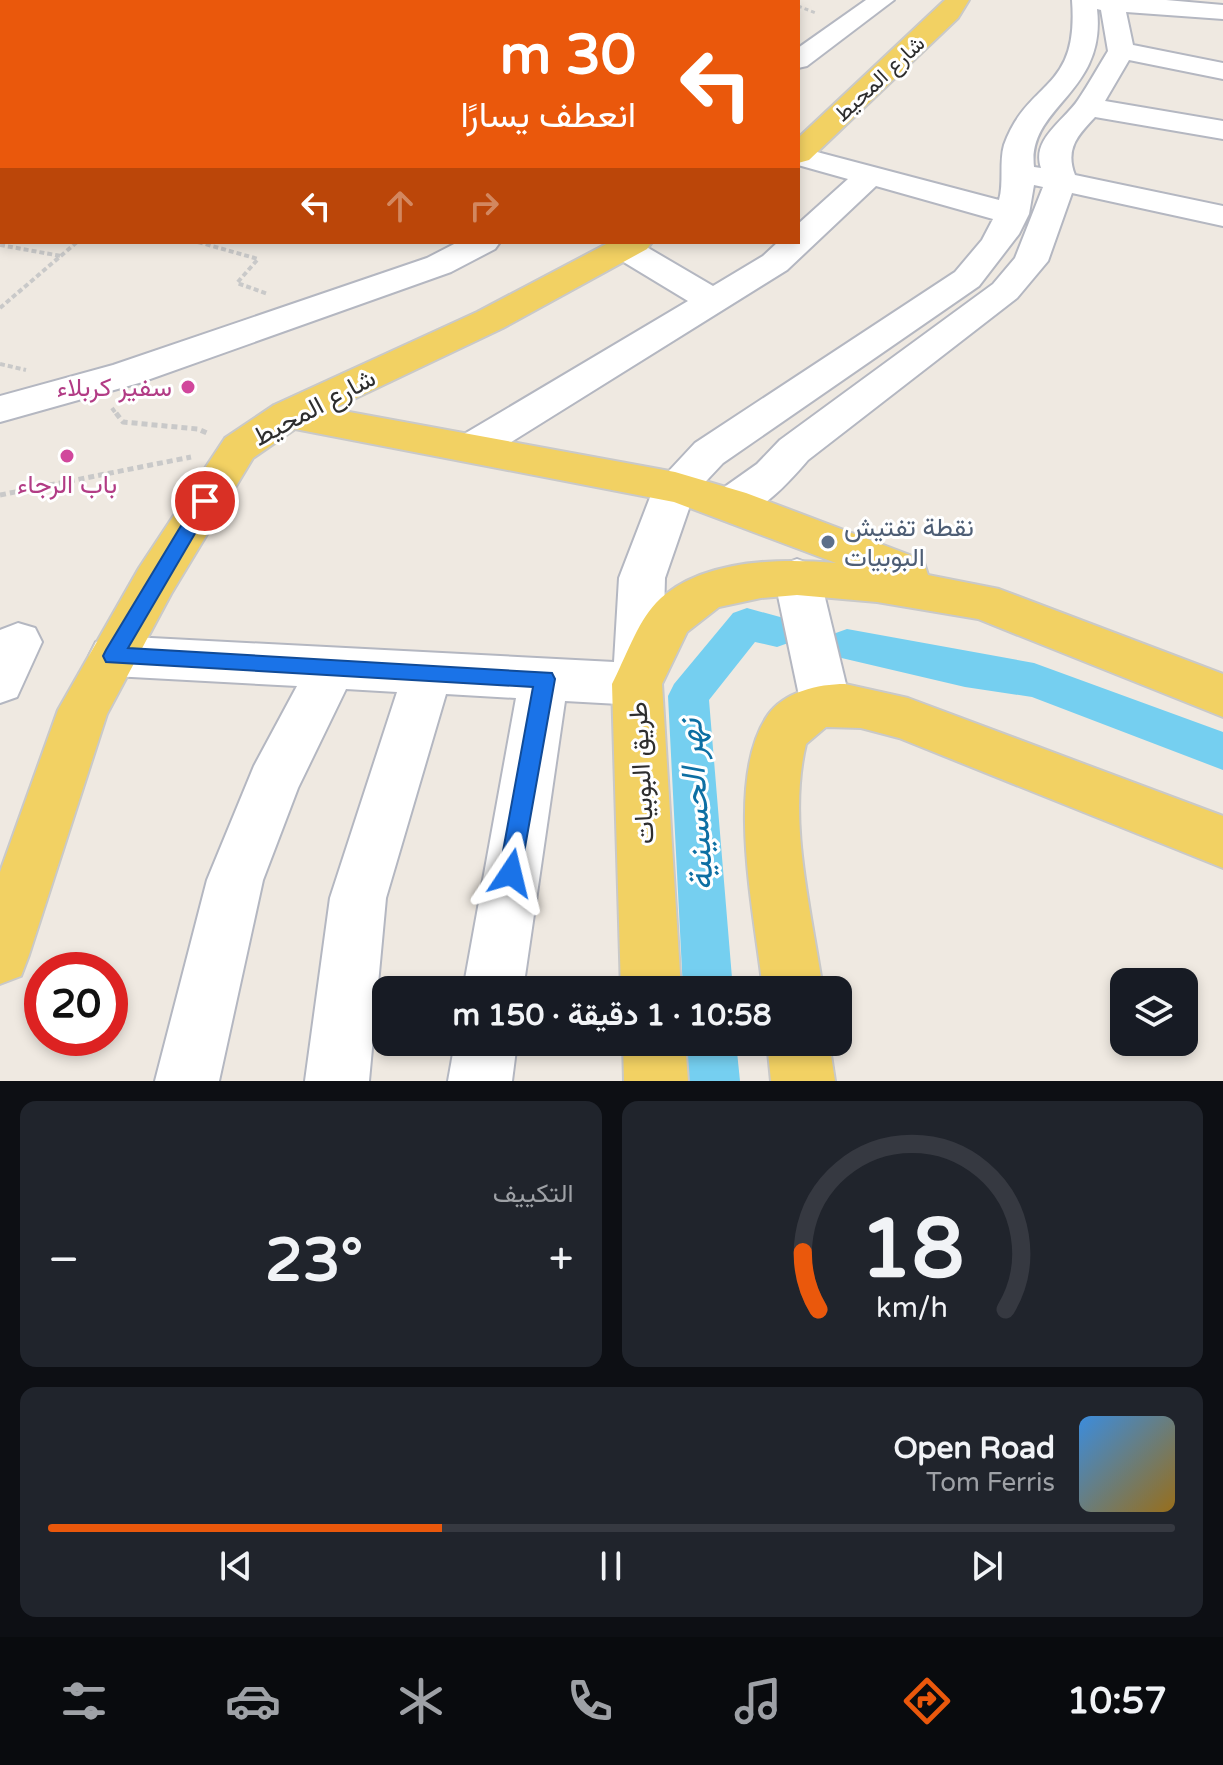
<!DOCTYPE html>
<html lang="ar">
<head>
<meta charset="utf-8">
<style>
  body { margin:0; font-family:"Varela Round",Vazirmatn,sans-serif; background:#20242c; color:#f1f3f6; direction:rtl; height:100vh; display:flex; flex-direction:column; font-size:30px; white-space:nowrap }
  * { box-sizing:border-box; margin:0 }
  p { font-size:26px; color:#9ea1a6 }
  .icon { flex:none; width:44px; height:44px; fill:none; stroke:currentColor; stroke-width:2; stroke-linecap:round; stroke-linejoin:round }
  .map { position:relative; height:1081px; overflow:hidden; direction:ltr }
  .drawer { display:flex; flex-direction:column; gap:20px; padding:20px; background:#0d0f14; flex:1 }
  .drawer>* { flex:none }
  .banner { position:absolute; left:0px; top:0px; width:800px; height:244px; box-shadow:0 4px 12px #0003; direction:rtl; background:#ea580c; color:#fff; overflow:hidden }
  .tools { position:absolute; left:1110px; top:968px; display:grid; gap:16px }
  .tools a { display:grid; place-items:center; width:88px; height:88px; border-radius:16px; background:#171b24; box-shadow:0 4px 12px #0003; font-size:40px }
  .speed { position:absolute; left:24px; top:952px; display:flex; gap:16px; font-size:40px; font-weight:700; text-align:center }
  .speed>* { display:grid; place-content:center; width:104px; height:104px; border-radius:50%; background:#171b24; box-shadow:0 4px 12px #0003; line-height:1 }
  .speed .limit { border:12px solid #d22; background:#fff; color:#111 }
  .pin { position:absolute; display:grid; place-items:center; width:68px; height:68px; color:#fff; margin:-34px; border:4px solid #fff; border-radius:50%; box-shadow:0 2px 8px #0007 }
  .me { position:absolute; width:88px; margin:-44px; rotate:10deg; stroke-linejoin:round; filter:drop-shadow(0 0 6px #0008) }
  .turn { display:flex; align-items:center; gap:28px; height:168px; padding:0 32px; font-size:36px }
  .turn .icon { width:104px; height:104px; stroke-width:2.5 }
  .turn b { display:block; font-size:56px; line-height:68px }
  .lanes { display:flex; align-items:center; height:76px; padding:0 32px; background:#0003; justify-content:center; gap:40px; direction:ltr }
  .lanes .off { opacity:.35 }
  .big { font-size:60px; font-weight:700; line-height:1.1 }
  .drawer .card { flex:1; display:flex; flex-direction:column; justify-content:center; gap:12px; min-width:0; padding:0 28px; border-radius:16px; background:#20242c }
  .drawer .dial { align-items:center; gap:0 }
  .dial svg { height:208px; overflow:visible; fill:none; stroke:#363941; stroke-width:7; stroke-linecap:round; text-anchor:middle }
  .dial text { fill:#f1f3f6; stroke:none }
  .song { display:flex; align-items:center; gap:24px }
  .cover { width:96px; height:96px; border-radius:12px; background:linear-gradient(135deg,hsl(210 70% 55%),hsl(40 70% 35%)) }
  .played { height:8px; border-radius:4px; background:linear-gradient(90deg,#ea580c 35%,#363941 35%) }
  .keys { display:flex; justify-content:space-around; direction:ltr }
  .heat { display:flex; justify-content:space-between; align-items:center; font-size:44px; direction:ltr }
  .drawer .tiles { flex:1; display:grid; gap:20px; grid-template-columns:1fr 1fr }
  .card:last-child { grid-column:span 2 }
  .trip { position:absolute; left:372px; top:976px; width:480px; height:80px; border-radius:16px; background:#171b24; box-shadow:0 4px 12px #0003; font-weight:700; line-height:80px; text-align:center; direction:rtl }
  .menu { display:flex; height:128px; justify-content:space-around; align-items:center; background:#090b0e; color:#9ea1a6 }
  .menu .icon { width:56px; height:56px }
  .menu .active { color:#ea580c }
  .menu b { font-size:36px; color:#f1f3f6 }
  .map>svg:first-child { display:block }
</style>
</head>
<body>
<div class="map">
<svg width="1223" height="1081" viewBox="0 0 1223 1081">
  <rect width="100%" height="100%" fill="#efe9e1"/>
  <g fill="none" stroke-linecap="round" stroke-linejoin="round">
    <!-- canal -->
    <g fill="#75cff0" fill-rule="evenodd">
      <path d="M747,608L791,620L796,631L791,642L777,647L755,642L709,700L733,990H683L668,696L674,684L733,613Z"/>
      <path d="M847,629L1034,663L1223,732V770L1032,697L965,687L833,656L827,645L833,634Z"/>
      <path d="M686,1042H736L740,1081H688Z"/>
    </g>
    <defs>
      <g id="minor">
        <path d="M210,0H247L248,2H211Z"/>
        <path d="M342,0H372L373,2H343Z"/>
        <path d="M866,0H894L807,66L798,68V48Z"/>
        <path d="M1072,0H1166L1223,5V19L1126,12L1133,45L1223,63V79L1129,60L1105,101L1223,121V139L1095,117C1077,136 1065,149 1075,175L1223,206V226L1072,193L1048,261L1017,298L808,460C786,485 752,526 716,515L710,504L716,493L757,464L780,440L993,284L1015,258L1043,187L1034,185L1029,214L1019,234L979,286L723,463L694,494L665,578L662,684L654,699L637,705L565,701L523,990H463L516,698L446,694L386,898L369,1081H305L330,898L397,692L346,689L298,788L263,880L219,1081H155L207,880L254,766L297,686L113,676L96,670L89,656L96,642L113,636L614,662L619,578L654,487L695,443L955,272L982,240L993,219L876,186L787,270L487,457L473,461L459,457L453,447L459,437L688,301L612,255L607,248L611,242H638L713,286L763,256L778,242H798V224L848,179L798,165V147L999,200C1004,183 999,162 1004,145C1028,78 1079,93 1072,0ZM1097,9L1101,10L1108,51C1098,67 1089,84 1078,100C1064,121 1031,139 1041,168L1034,167C1027,106 1107,94 1097,9Z"/>
        <path d="M2,18V34L0,35V19Z"/>
        <path d="M458,242H500L495,249L451,272L139,383L0,422V396L113,365L427,258Z"/>
        <path d="M797,559L813,565L820,577L851,705L844,720L826,726L808,720L801,705L774,577L781,565Z"/>
        <path d="M18,623L35,628L42,642L17,697L0,703V630Z"/>
        <path d="M455,1042H517L512,1081H448Z"/>
      </g>
      <g id="major">
        <path d="M945,0H969L958,18L809,160L798,163V138Z"/>
        <path d="M610,242H652L647,249L503,328L333,409L675,472L746,493L923,560L928,575L999,589L1223,674V717L978,619L877,602L797,595L761,598L719,607L687,632L662,684L681,990H621L612,684C625,659 637,623 656,603C699,559 780,558 836,563L674,502L295,429L253,458L171,594L107,714L29,955L21,976L0,984V872L58,710L139,568L225,438L274,405L477,312Z"/>
        <path d="M845,684L908,698L1223,816V868L899,738L861,728L826,727L806,744C787,822 812,912 823,990H763C755,916 724,779 768,715C784,692 818,684 845,684Z"/>
        <path d="M623,1042H685L688,1081H624Z"/>
        <path d="M767,1042H829L835,1081H771Z"/>
      </g>
    </defs>
    <!-- minor casing -->
    <use href="#minor" stroke="#b4b7c1" stroke-width="4"/>
    <!-- major casing -->
    <use href="#major" stroke="#c9c9c9" stroke-width="4"/>
    <!-- path-far2 -->
    <g stroke="#c9c9c9" stroke-width="3" stroke-dasharray="4 3" stroke-linecap="butt">
      <path d="M503,0L518,2"/>
      <path d="M662,0L669,2"/>
      <path d="M781,0L786,2"/>
      <path d="M752,2L757,0"/>
      <path d="M798,6L816,13"/>
    </g>
    <!-- path-far1 -->
    <g stroke="#c9c9c9" stroke-width="4" stroke-dasharray="5 3" stroke-linecap="butt">
      <path d="M198,242L258,259L237,283L268,294"/>
      <path d="M0,245L61,256"/>
      <path d="M0,308L77,242"/>
      <path d="M0,364L26,370"/>
      <path d="M112,408L117,415"/>
    </g>
    <!-- path -->
    <g stroke="#c9c9c9" stroke-width="5" stroke-dasharray="6 4" stroke-linecap="butt">
      <path d="M116,413L123,422L198,429L209,434"/>
      <path d="M0,495L191,457"/>
    </g>
    <!-- minor -->
    <use href="#minor" fill="#fff" fill-rule="evenodd"/>
    <!-- major -->
    <use href="#major" fill="#f2d163" fill-rule="evenodd"/>
  </g>
  <!-- route -->
  <path fill="#1a73e8" stroke="#114b97" stroke-width="2" d="M205,495L214,501L128,648L552,673L555,679L519,881L511,884L502,881L499,873L533,687L106,662L103,656L106,650L199,496Z"/>
  <!-- markers -->
  <g fill="#d1479c" stroke="#fff" stroke-width="3">
    <circle cx="188" cy="387" r="8"/>
    <circle cx="67" cy="456" r="8"/>
  </g>
  <circle fill="#5c6f8a" stroke="#fff" stroke-width="3" cx="828" cy="542" r="8"/>
  <g text-anchor="middle" stroke-width="6" stroke-linejoin="round" paint-order="stroke">
    <!-- far-street labels -->
    <g font-size="22" fill="#2e2e2e" stroke="#fff">
      <text transform="translate(879 78) rotate(-43)" y="8">شارع المحيط</text>
    </g>
    <!-- hotel labels -->
    <g font-size="26" fill="#b23c85" stroke="#fff" text-anchor="end">
      <text x="172" y="396">سفير كربلاء</text>
      <text x="67" y="493" text-anchor="middle">باب الرجاء</text>
    </g>
    <!-- street labels -->
    <g font-size="26" fill="#2e2e2e" stroke="#fff">
      <text transform="translate(314 407) rotate(-28)" y="9">شارع المحيط</text>
      <text transform="translate(641 773) rotate(-93)" y="9">طريق البوبيات</text>
    </g>
    <!-- service labels -->
    <g font-size="26" fill="#4e5e75" stroke="#fff" text-anchor="start">
      <text x="844" y="536">نقطة تفتيش<tspan x="844" dy="30">البوبيات</tspan></text>
    </g>
    <!-- near-water labels -->
    <g font-size="34" font-style="italic" fill="#0d6fa3" stroke="#fff">
      <text transform="translate(695 805) rotate(-94)" y="12">نهر الحسينية</text>
    </g>
  </g>
</svg>
<div class="tools">
<a><svg class="icon" aria-label="layers" viewBox="0 0 24 24"><path d="M12 4l9 5-9 5-9-5zM3 14l9 5 9-5"/></svg></a>
</div>
<div class="speed"><div class="limit">20</div></div>
<div class="pin" style="left:205px;top:501px;background:#d93025"><svg class="icon" aria-label="arrive" viewBox="0 0 24 24"><path d="M6 21V4h12l-3 4 3 4H6"/></svg></div>
<svg class="me" style="left:511px;top:873px" viewBox="-20 -20 40 40"><path d="M0-17L14 15 0 8-14 15z" fill="#1a73e8" stroke="#fff" stroke-width="4"/></svg>
<div class="trip">10:58 · 1 دقيقة · 150 m</div>
<div class="banner">
<div class="turn"><svg class="icon" aria-label="left" viewBox="0 0 24 24"><path d="M17 20v-9H6M10 6l-5 5 5 5"/></svg><div><b>30 m</b>انعطف يسارًا</div></div>
<div class="lanes"><svg class="icon" aria-label="left" viewBox="0 0 24 24"><path d="M17 20v-9H6M10 6l-5 5 5 5"/></svg><svg class="icon off" aria-label="ahead" viewBox="0 0 24 24"><path d="M12 20V5M6 11l6-6 6 6"/></svg><svg class="icon off" aria-label="right" viewBox="0 0 24 24"><path d="M7 20v-9h11M14 6l5 5-5 5"/></svg></div>
</div>
</div>
<section class="drawer">
<div class="tiles">
<div class="card dial"><svg viewBox="0 0 100 80">
<path d="M14 69A42 42 0 1 1 86 69"/>
<path d="M14 69A42 42 0 0 1 8 47" stroke="#ea580c"/>
<text x="50" y="56" font-size="32" font-weight="700">18</text>
<text x="50" y="72" font-size="11">km/h</text>
</svg></div>
<div class="card"><p>التكييف</p>
<div class="heat"><a>−</a><b class="big">23°</b><a>+</a></div>
</div>
<div class="card">
<div class="song"><i class="cover"></i><div><b>Open Road</b><p>Tom Ferris</p></div></div>
<div class="played"></div>
<div class="keys"><svg class="icon" aria-label="previous" viewBox="0 0 24 24"><path d="M18 5L8 12l10 7zM5 5v14"/></svg><svg class="icon" aria-label="pause" viewBox="0 0 24 24"><path d="M8 5v14M16 5v14"/></svg><svg class="icon" aria-label="next" viewBox="0 0 24 24"><path d="M6 5l10 7-10 7zM19 5v14"/></svg></div>
</div>
</div>
</section>
<nav class="menu">
<b>10:57</b>
<svg class="icon active" aria-label="directions" viewBox="0 0 24 24"><path d="M12 3l9 9-9 9-9-9zM9 14v-3h6M13 9l2 2-2 2"/></svg>
<svg class="icon" aria-label="music" viewBox="0 0 24 24"><path d="M9 18V5l10-2v13"/><circle cx="6" cy="18" r="3"/><circle cx="16" cy="16" r="3"/></svg>
<svg class="icon" aria-label="phone" viewBox="0 0 24 24"><path d="M5 4h4l2 5-3 2q2 4 5 5l2-3 5 2v4C11 20 4 13 5 4z"/></svg>
<svg class="icon" aria-label="climate" viewBox="0 0 24 24"><path d="M12 3v18M4 7l16 10M4 17L20 7"/></svg>
<svg class="icon" aria-label="car" viewBox="0 0 24 24"><path d="M5 17H2v-5l4-1 3-4h7l3 4 3 1v5h-3M9 17h6M6 11h13"/><circle cx="7" cy="17" r="2"/><circle cx="17" cy="17" r="2"/></svg>
<svg class="icon" aria-label="filters" viewBox="0 0 24 24"><path d="M4 7h16M4 17h16"/><circle cx="9" cy="7" r="2"/><circle cx="15" cy="17" r="2"/></svg>
</nav>
</body>
</html>
